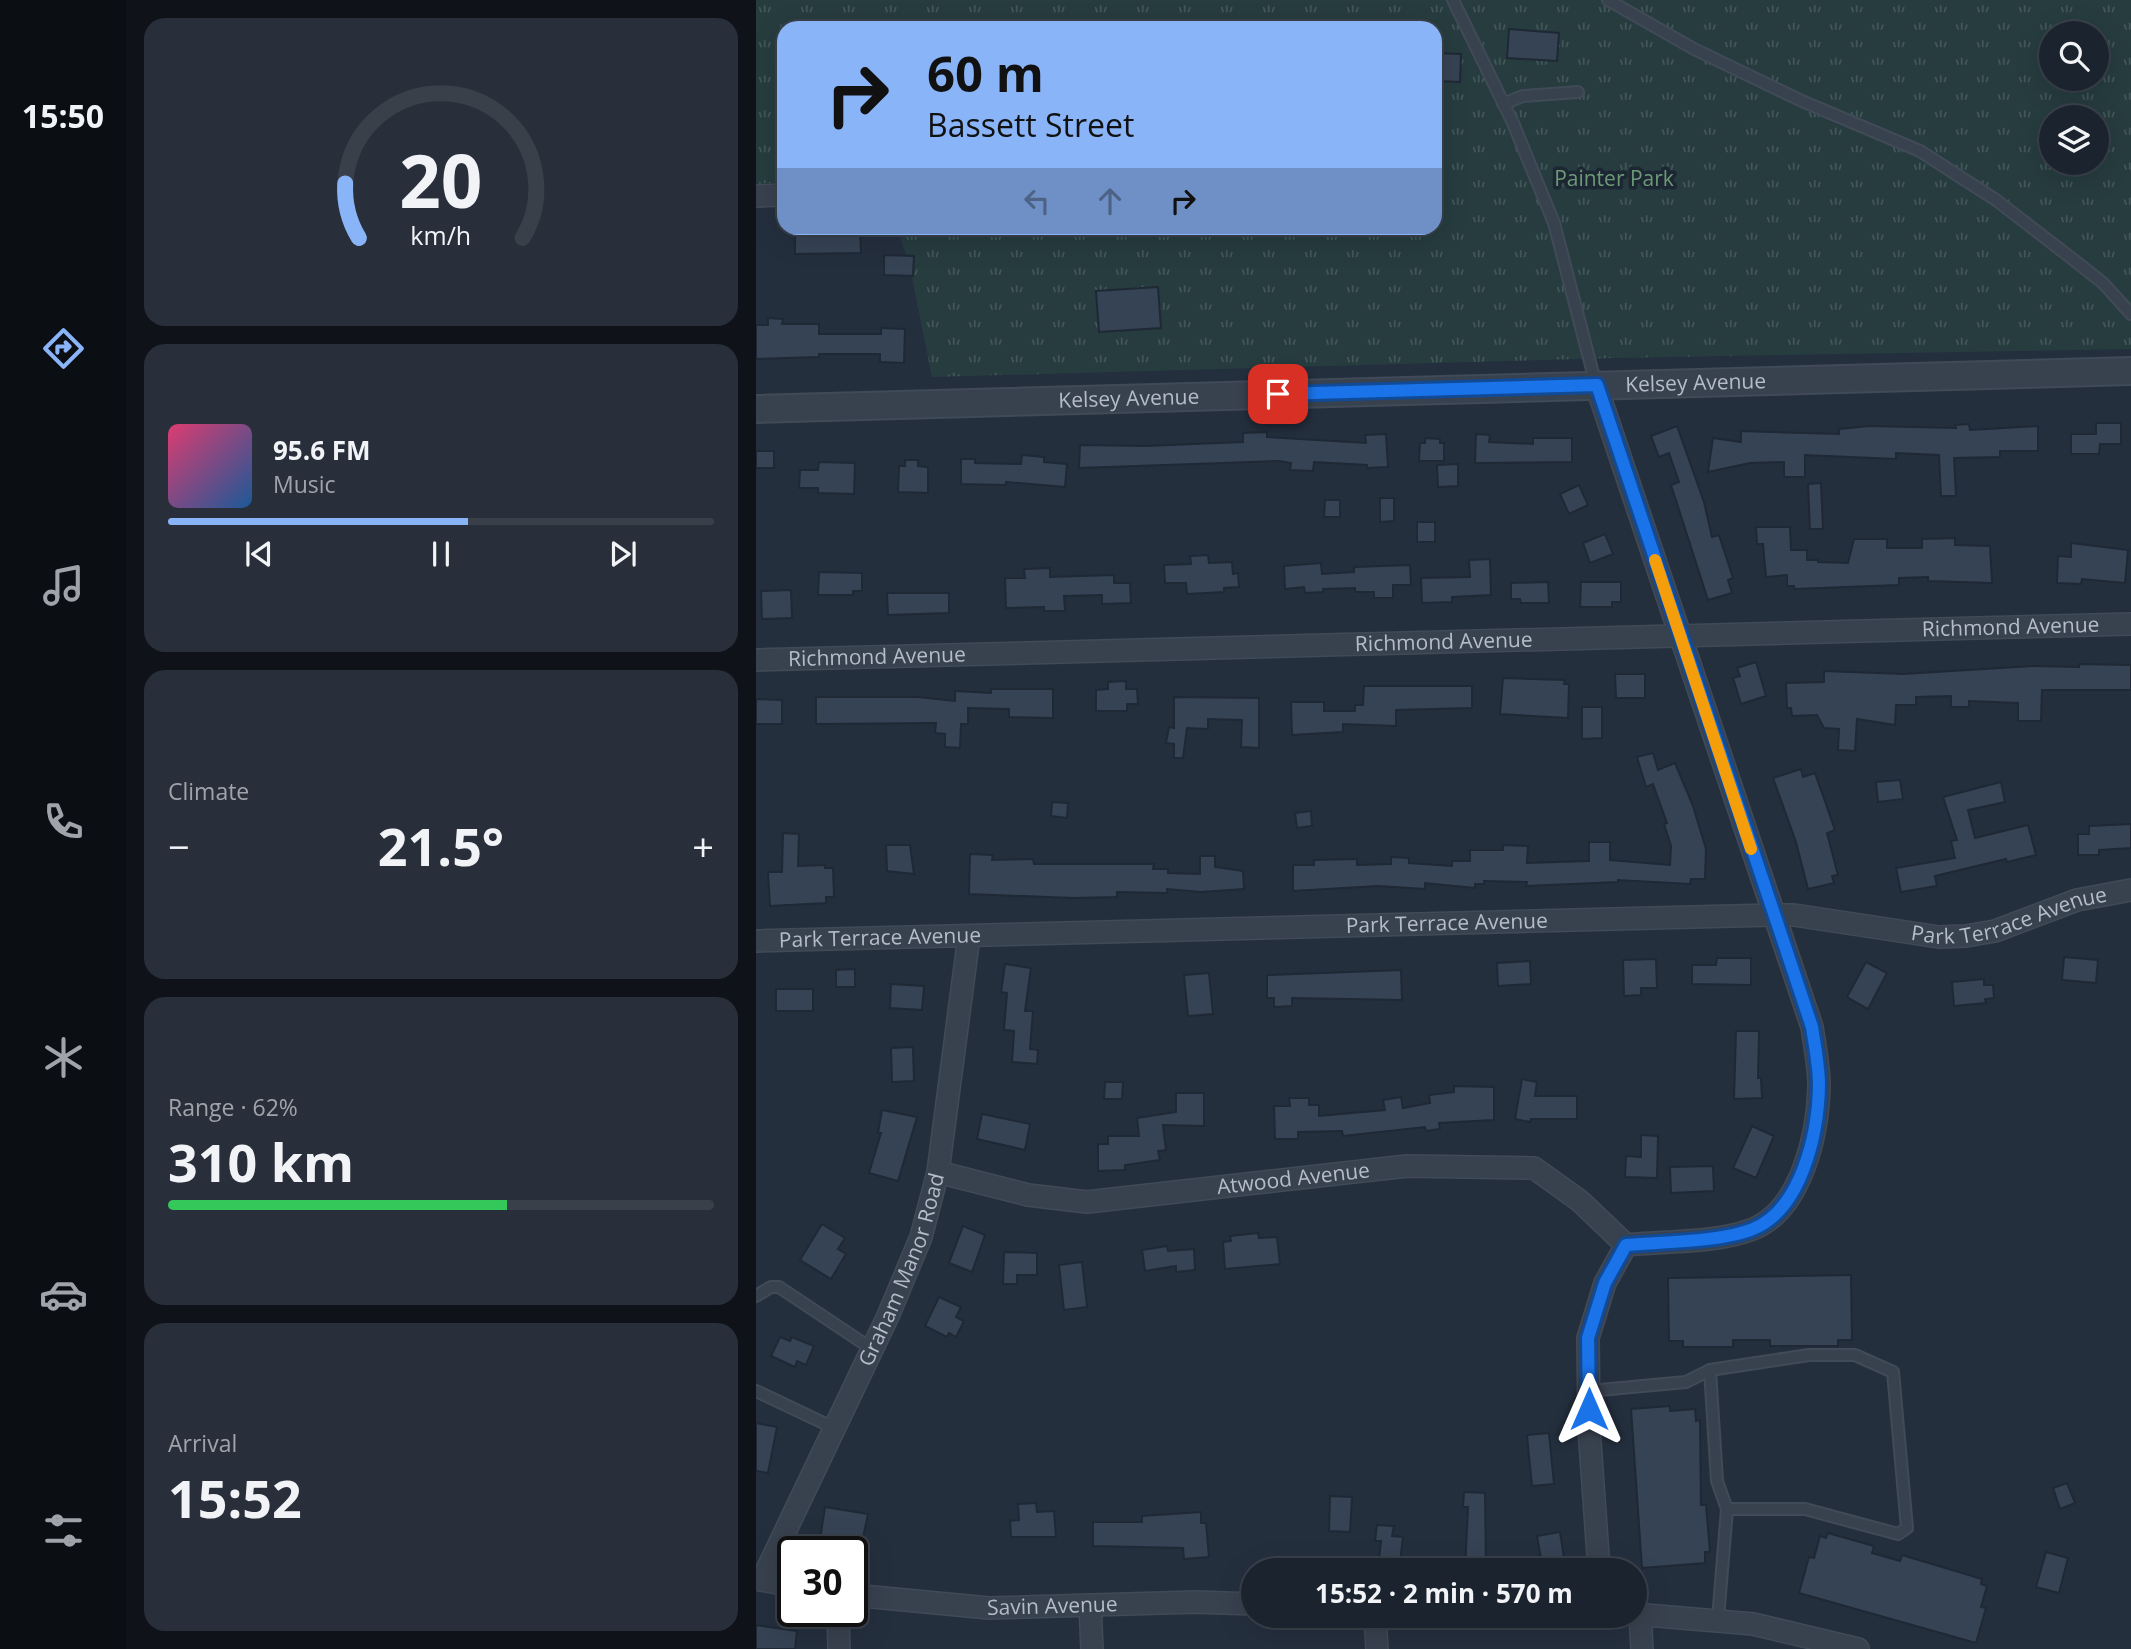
<!DOCTYPE html>
<html lang="en">
<head>
<meta charset="utf-8">
<style>
  body { margin:0; font-family:"Open Sans",sans-serif; background:#282f3a; color:#f1f3f6; height:100vh; display:flex; flex-direction:column; font-size:26px; white-space:nowrap }
  * { box-sizing:border-box; margin:0 }
  p { font-size:23px; color:#a0a4aa }
  .icon { flex:none; width:38px; height:38px; fill:none; stroke:currentColor; stroke-width:2; stroke-linecap:round; stroke-linejoin:round }
  .map { position:relative; flex:1; overflow:hidden }
  .panel { display:flex; flex-direction:column; gap:18px; padding:18px; background:#0f1319; width:630px }
  .panel>* { flex:none }
  .banner { position:absolute; left:21px; top:21px; width:665px; height:214px; border-radius:21px; box-shadow:0 7px 28px #0002,0 0 0 2px #39404a; background:#8ab4f8; color:#111; overflow:hidden }
  .controls { position:absolute; left:1283px; top:21px; display:grid; gap:14px }
  .controls a { display:grid; place-items:center; width:70px; height:70px; border-radius:50%; background:#1b232e; box-shadow:0 7px 28px #0002,0 0 0 2px #39404a; font-size:35px }
  .speed { position:absolute; left:21px; top:1536px; display:flex; gap:14px; font-size:35px; font-weight:700; text-align:center }
  .speed>* { display:grid; place-content:center; width:91px; height:91px; border-radius:50%; background:#1b232e; box-shadow:0 7px 28px #0002,0 0 0 2px #39404a; line-height:1 }
  .speed .limit { border:4px solid #111; border-radius:10px; background:#fff; color:#111 }
  .pin { position:absolute; display:grid; place-items:center; width:60px; height:60px; color:#fff; margin:-30px; border-radius:14px; box-shadow:0 4px 10px #0006 }
  .me { position:absolute; width:77px; margin:-38px; rotate:0deg; stroke-linejoin:round; filter:drop-shadow(0 0 5px #0008) }
  .turn { display:flex; align-items:center; gap:24px; height:147px; padding:0 35px; font-size:32px }
  .turn .icon { width:91px; height:91px; stroke-width:2.5 }
  .turn b { display:block; font-size:49px; line-height:60px }
  .lanes { display:flex; align-items:center; height:66px; padding:0 35px; background:#0003; justify-content:center; gap:35px; direction:ltr }
  .lanes .off { opacity:.35 }
  .big { font-size:52px; font-weight:700; line-height:1.1 }
  .panel .card { flex:1; display:flex; flex-direction:column; justify-content:center; gap:10px; min-width:0; padding:0 24px; border-radius:21px; background:#282f3a }
  .panel .dial { align-items:center; gap:0 }
  .dial svg { height:182px; overflow:visible; fill:none; stroke:#39404a; stroke-width:7; stroke-linecap:round; text-anchor:middle }
  .dial text { fill:#f1f3f6; stroke:none }
  .song { display:flex; align-items:center; gap:21px }
  .cover { width:84px; height:84px; border-radius:10px; background:linear-gradient(135deg,hsl(340 70% 55%),hsl(210 70% 35%)) }
  .played { height:7px; border-radius:4px; background:linear-gradient(90deg,#8ab4f8 55%,#39404a 55%) }
  .keys { display:flex; justify-content:space-around; direction:ltr }
  .heat { display:flex; justify-content:space-between; align-items:center; font-size:38px; direction:ltr }
  .charge { height:10px; border-radius:5px; background:linear-gradient(90deg,#34c759 62%,#39404a 0) }
  .trip { position:absolute; left:485px; top:1558px; width:406px; height:70px; border-radius:35px; background:#1b232e; box-shadow:0 7px 28px #0002,0 0 0 2px #39404a; font-weight:700; line-height:70px; text-align:center }
  main { display:flex; flex:1; min-height:0 }
  .tabs { display:flex; flex-direction:column; width:126px; justify-content:space-around; align-items:center; background:#0b0e12; color:#a0a4aa }
  .tabs .icon { width:49px; height:49px }
  .tabs .selected { color:#8ab4f8 }
  .tabs b { font-size:32px; color:#f1f3f6 }
  .map>svg:first-child { display:block }
</style>
</head>
<body>
<main>
<nav class="tabs">
<b>15:50</b>
<svg class="icon selected" aria-label="directions" viewBox="0 0 24 24"><path d="M12 3l9 9-9 9-9-9zM9 14v-3h6M13 9l2 2-2 2"/></svg>
<svg class="icon" aria-label="music" viewBox="0 0 24 24"><path d="M9 18V5l10-2v13"/><circle cx="6" cy="18" r="3"/><circle cx="16" cy="16" r="3"/></svg>
<svg class="icon" aria-label="phone" viewBox="0 0 24 24"><path d="M5 4h4l2 5-3 2q2 4 5 5l2-3 5 2v4C11 20 4 13 5 4z"/></svg>
<svg class="icon" aria-label="climate" viewBox="0 0 24 24"><path d="M12 3v18M4 7l16 10M4 17L20 7"/></svg>
<svg class="icon" aria-label="car" viewBox="0 0 24 24"><path d="M5 17H2v-5l4-1 3-4h7l3 4 3 1v5h-3M9 17h6M6 11h13"/><circle cx="7" cy="17" r="2"/><circle cx="17" cy="17" r="2"/></svg>
<svg class="icon" aria-label="filters" viewBox="0 0 24 24"><path d="M4 7h16M4 17h16"/><circle cx="9" cy="7" r="2"/><circle cx="15" cy="17" r="2"/></svg>
</nav>
<section class="panel">
<div class="card dial"><svg viewBox="0 0 100 80">
<path d="M14 69A42 42 0 1 1 86 69"/>
<path d="M14 69A42 42 0 0 1 8 45" stroke="#8ab4f8"/>
<text x="50" y="56" font-size="32" font-weight="700">20</text>
<text x="50" y="72" font-size="11">km/h</text>
</svg></div>
<div class="card">
<div class="song"><i class="cover"></i><div><b>95.6 FM</b><p>Music</p></div></div>
<div class="played"></div>
<div class="keys"><svg class="icon" aria-label="previous" viewBox="0 0 24 24"><path d="M18 5L8 12l10 7zM5 5v14"/></svg><svg class="icon" aria-label="pause" viewBox="0 0 24 24"><path d="M8 5v14M16 5v14"/></svg><svg class="icon" aria-label="next" viewBox="0 0 24 24"><path d="M6 5l10 7-10 7zM19 5v14"/></svg></div>
</div>
<div class="card"><p>Climate</p>
<div class="heat"><a>−</a><b class="big">21.5°</b><a>+</a></div>
</div>
<div class="card"><p>Range · 62%</p><b class="big">310 km</b><div class="charge"></div></div>
<div class="card"><p>Arrival</p><b class="big">15:52</b></div>
</section>
<div class="map">
<svg width="1375" height="1649" viewBox="0 0 1375 1649">
  <defs>
    <pattern id="park-tufts" width="24" height="20" patternUnits="userSpaceOnUse" patternTransform="scale(1.75)"><rect width="24" height="20" fill="#263c3f"/><path d="M3 7l-1-3M5 7V3M7 7l1-3M15 17l-1-3M17 17v-4M19 17l1-3" fill="none" stroke="#435659"/></pattern>
  </defs>
  <rect width="100%" height="100%" fill="#242f3e"/>
  <!-- park -->
  <path fill="url(#park-tufts)" fill-rule="evenodd" d="M0,0H1375V349L856,358L176,377L153,262L140,228H679V28H28V182L0,184ZM1295,33H1340V79H1295ZM1295,117H1340V163H1295Z"/>
  <!-- building -->
  <g fill="#364354" stroke="#1f2835" stroke-width="2">
    <path d="M753,29L803,33L801,61L751,58Z"/>
    <path d="M679,53L705,54L704,82L679,81Z"/>
    <path d="M104,228L105,253L39,254V230Z"/>
    <path d="M128,255L158,256L157,276L128,275Z"/>
    <path d="M402,287L405,328L343,332L340,291Z"/>
    <path d="M12,318L27,319L26,324H63V334H125V328L149,329L148,363L124,362V354H63V357L0,359V325H12Z"/>
    <path d="M1340,423H1365V444H1344L1343,454H1315V434H1340Z"/>
    <path d="M1213,424L1214,430L1282,426V451H1244V457L1198,458L1200,496H1185L1183,455L1140,453V459L1049,455V477H1028V462L994,463L952,472L957,438L985,442V431L1083,434V429L1113,426L1200,428L1199,425Z"/>
    <path d="M921,426L948,502L956,537L963,535L977,578L972,580L976,593L952,600L915,485L923,482L913,453L903,457L895,436Z"/>
    <path d="M511,432V437L610,443L609,435L630,434L632,467L611,468V465L558,462L557,471L534,470L535,463L523,461L323,468L324,445L389,446L487,442V433Z"/>
    <path d="M720,434L734,435L733,442L777,444V438H816V462L719,463Z"/>
    <path d="M669,438L684,439V443H688V461H663L664,443H669Z"/>
    <rect x="0" y="451" width="18" height="17"/>
    <path d="M266,455L288,457V462L311,464L309,487L250,482V485L205,484V459H219V463L265,464Z"/>
    <path d="M149,460H162V466L172,467V493L142,492L143,466H149Z"/>
    <path d="M63,462L99,463L98,494L62,493V488H43L44,470H62Z"/>
    <path d="M702,464V486L682,487L681,465Z"/>
    <path d="M1065,483L1067,529H1054L1052,484Z"/>
    <path d="M823,485L832,505L813,514L804,494Z"/>
    <path d="M624,498H638V521L624,522Z"/>
    <path d="M569,500H584V517H568Z"/>
    <rect x="661" y="522" width="18" height="20"/>
    <path d="M1000,527H1034L1035,550H1051V560H1062V562L1092,563L1098,539H1131V548H1166V539L1199,538V545L1234,546L1236,583L1172,581V577L1143,578V585L1038,589V586H1031V575L1010,577L1007,544H1001Z"/>
    <path d="M849,534L857,554L834,563L827,543Z"/>
    <path d="M1315,543L1372,550L1369,583L1326,579L1325,584L1301,583L1302,556L1315,557Z"/>
    <path d="M452,555L453,563L476,562L477,574L482,573L483,587L468,588V592L431,594L430,583H409L408,565L435,564L434,556Z"/>
    <path d="M734,559L735,595L696,597V602L666,603L665,578L714,577L713,560Z"/>
    <path d="M565,563L566,574L598,572V567L654,565L655,585H637V598H618V592H599V588L567,589V592L549,593L548,587L529,589L528,566Z"/>
    <path d="M294,568V577L358,575V583H374L375,603L346,604V595L308,596L309,611H288V607L250,608L249,578H269L268,569Z"/>
    <path d="M63,572L106,573V591H97V595H62Z"/>
    <path d="M792,582L793,603H765L764,599H755V583Z"/>
    <path d="M825,582H865V602H856V607H824Z"/>
    <path d="M35,590L36,618L6,619L5,591Z"/>
    <path d="M131,593H193V613L132,615Z"/>
    <path d="M1000,662L1010,696L985,704L977,678L984,676L981,668Z"/>
    <path d="M1323,664L1375,665V690H1286L1285,721H1262V703L1213,701V707H1195V696L1160,697V705H1140L1139,725L1101,719L1099,751L1082,750L1083,729L1068,728L1061,715L1036,716L1035,708H1031L1030,683L1068,682V671L1147,674L1277,666L1323,667Z"/>
    <path d="M859,674H889V698H860Z"/>
    <path d="M747,678L809,680L808,684H813L812,718L744,714Z"/>
    <path d="M370,681V689H381L382,704H371V711H340V690L352,689V682Z"/>
    <path d="M608,686H716V708L640,710V726L587,724V732L536,735L535,702H568V711H599V705H607Z"/>
    <path d="M235,689H297V718L253,717V709L212,708V724H205L204,748L189,747V734L179,733L180,723L60,724V697H162L199,701V691L235,693Z"/>
    <path d="M418,697L503,698V748L485,747L486,720L452,719V729L431,728L427,758H418V744L410,743L413,727L418,728Z"/>
    <path d="M0,699L26,700V724H0Z"/>
    <path d="M826,707H846V738L826,739Z"/>
    <path d="M897,753L902,770L919,763L937,806L950,849L949,879H935L934,884L862,880V882L770,886L771,882L728,881V884H719V888L669,883V889L622,886L537,891V865H558V860L601,859V865L635,864V857L653,858V863L696,866V861H714V850H747V845L772,846L771,863L833,861V842H854V860L914,865L915,846L908,824L911,823L897,784L890,787L881,757Z"/>
    <path d="M1045,769L1047,777L1059,773L1079,830L1071,833L1082,875L1076,876L1078,883L1052,889L1040,842L1017,778Z"/>
    <path d="M1144,780L1147,799L1122,802L1120,782Z"/>
    <path d="M1245,782L1249,802L1212,810L1219,838L1272,825L1280,855L1251,862L1250,859L1179,876L1181,886L1145,892L1140,868L1199,858L1195,841L1201,840L1187,797Z"/>
    <path d="M296,802L312,803L311,818L295,816Z"/>
    <path d="M555,811L556,826L541,828L539,813Z"/>
    <path d="M1375,824V848L1343,850V855H1322V834H1333V826Z"/>
    <path d="M27,833L43,834L42,866L69,865V868H77L78,897H70V903L14,906L12,872H26Z"/>
    <path d="M130,845H154L158,874L131,871Z"/>
    <path d="M214,854L237,855L236,860L277,859L278,864H398L397,869H412V873L444,874V856H459V867L487,871L488,889L445,892L411,889V893L361,892V897L317,898L213,894Z"/>
    <path d="M1308,957L1342,960L1340,983L1306,980Z"/>
    <path d="M961,958H995V985L936,984V965H960Z"/>
    <path d="M900,959L901,988H885V995L868,996L867,960Z"/>
    <path d="M774,961L775,984L742,986L741,963Z"/>
    <path d="M1110,962L1131,973L1112,1009L1091,997Z"/>
    <path d="M249,964L275,968L269,1011H277L274,1049L282,1050L281,1064L256,1062L258,1031L248,1030L251,993L245,992Z"/>
    <path d="M99,969V987H80V970Z"/>
    <path d="M645,970L646,1000L536,998V1006L518,1007V998H511V975Z"/>
    <path d="M453,973L457,1014L432,1016L428,975Z"/>
    <path d="M1228,979V985H1237L1238,998L1229,999L1230,1003L1198,1006L1196,982Z"/>
    <path d="M135,984L168,986L166,1010L134,1008Z"/>
    <rect x="20" y="989" width="37" height="22"/>
    <path d="M980,1031H1003L1002,1078H1005L1006,1098L978,1099Z"/>
    <path d="M157,1047L158,1081L136,1082L135,1048Z"/>
    <path d="M766,1079L781,1082L779,1096H821V1119H775L774,1122L759,1119Z"/>
    <path d="M349,1082H367L366,1099H348Z"/>
    <path d="M698,1086L738,1087V1120L683,1123L684,1129L670,1131L669,1127L587,1136L586,1131L542,1132V1139H519L518,1106H534L533,1098H553V1105H563V1116L629,1110L627,1100L645,1097L647,1108L674,1103L673,1095L698,1092Z"/>
    <path d="M420,1093H448V1126L407,1125L410,1150L402,1151L404,1160L369,1165V1170L342,1171V1144H352V1136H383L381,1118L420,1112Z"/>
    <path d="M126,1110L161,1117L142,1181L113,1173L125,1133H122Z"/>
    <path d="M226,1114L274,1124L269,1150L221,1139Z"/>
    <path d="M996,1126L1018,1136L1000,1178L977,1168Z"/>
    <path d="M885,1135L902,1136L901,1178L869,1177L870,1156L885,1157Z"/>
    <path d="M957,1166L958,1191L915,1193L914,1167Z"/>
    <path d="M66,1224L89,1238L82,1249L90,1254L75,1279L44,1260Z"/>
    <path d="M207,1226L229,1235L216,1272L193,1263Z"/>
    <path d="M502,1233L503,1238L521,1237L524,1264L469,1269L467,1242L475,1241L474,1236Z"/>
    <path d="M411,1246L412,1251L438,1249L439,1270L420,1272V1266L389,1271L386,1250Z"/>
    <path d="M248,1252L281,1253V1275H261V1284H247Z"/>
    <path d="M326,1262L331,1307L308,1310L303,1265Z"/>
    <path d="M1095,1275L1096,1340H1082V1346H1014V1340H977V1347H927V1341H913L912,1278Z"/>
    <path d="M183,1297L205,1307L200,1317L208,1321L200,1337L193,1333L191,1337L169,1326Z"/>
    <path d="M24,1337L34,1341L36,1337L58,1346L50,1365L41,1361L39,1367L15,1356Z"/>
    <path d="M914,1406V1411L939,1409L940,1421L944,1420L945,1505H950L954,1552H949V1563L886,1568L875,1409Z"/>
    <path d="M0,1423L21,1427L12,1473L0,1471Z"/>
    <path d="M793,1433L798,1484L776,1486L771,1435Z"/>
    <path d="M1311,1483L1319,1503L1304,1509L1297,1488Z"/>
    <path d="M708,1492L729,1493L730,1570H709L712,1507H707Z"/>
    <path d="M574,1496L596,1497L594,1532L573,1531Z"/>
    <path d="M280,1503L281,1512L298,1511L300,1537H255L254,1521L263,1520L262,1504Z"/>
    <path d="M69,1507L112,1514L104,1552H62Z"/>
    <path d="M445,1512V1523H450L453,1557L428,1559L427,1548L337,1546V1522H386V1516Z"/>
    <path d="M621,1525L638,1526L636,1536L647,1537L644,1562L623,1559L625,1541H619Z"/>
    <path d="M804,1532L810,1570H787L781,1536Z"/>
    <path d="M1072,1533L1118,1546L1116,1553L1144,1561L1146,1555L1226,1579L1225,1584L1231,1586L1225,1607L1230,1608L1220,1643L1043,1593L1053,1557L1058,1558L1064,1536L1070,1538Z"/>
    <path d="M1290,1552L1312,1558L1303,1593L1280,1587Z"/>
    <path d="M0,1625L41,1631L39,1649H0Z"/>
  </g>
  <g fill="none" stroke-linecap="round" stroke-linejoin="round">
    <defs>
      <g id="service">
        <path d="M697,0L757,123L798,223L840,385"/>
        <path d="M852,0L938,49L1046,101L1164,151L1240,200L1314,257L1347,283L1375,314"/>
        <path d="M747,104L767,96L822,92"/>
        <path d="M0,1296L15,1287H23L116,1349"/>
        <path d="M954,1370L961,1481L971,1509"/>
        <path d="M0,1391L78,1428"/>
        <path d="M833,1391L930,1382L954,1370L1053,1355H1099L1137,1372L1151,1528L1142,1534L1049,1509H971L962,1619"/>
      </g>
      <g id="minor">
        <path d="M0,196L28,195"/>
        <path d="M840,385L1056,1027C1059,1047 1063,1066 1063,1086C1062,1133 1046,1209 997,1229C963,1243 908,1241 870,1245"/>
        <path id="s1" d="M0,660L1375,624"/>
        <path id="s2" d="M0,941L1017,915H1038L1183,937L1210,936L1239,931L1321,900L1375,890"/>
        <path id="s3" d="M182,1172L272,1195L331,1202L651,1166L778,1168L824,1201L870,1245"/>
        <path d="M843,1570L833,1428L832,1338L849,1283L870,1245"/>
        <path d="M0,1579L37,1586"/>
        <path id="s4" d="M6,1580L132,1316L165,1237L182,1172L213,936"/>
        <path id="s5" d="M96,1595L233,1608L440,1602L497,1604"/>
        <path d="M334,1605L336,1649"/>
        <path d="M82,1612L83,1649"/>
        <path d="M878,1614L997,1624L1102,1649"/>
        <path d="M884,1614L886,1649"/>
        <path d="M619,1615L621,1649"/>
      </g>
      <g id="tertiary">
        <path id="s6" d="M0,409L1375,371"/>
      </g>
    </defs>
    <!-- service casing -->
    <use href="#service" stroke="#414a57" stroke-width="14"/>
    <!-- minor casing -->
    <use href="#minor" stroke="#414a57" stroke-width="24"/>
    <!-- tertiary casing -->
    <use href="#tertiary" stroke="#414a57" stroke-width="30"/>
    <!-- service -->
    <use href="#service" stroke="#38414e" stroke-width="10"/>
    <!-- minor -->
    <use href="#minor" stroke="#38414e" stroke-width="21"/>
    <!-- tertiary -->
    <use href="#tertiary" stroke="#38414e" stroke-width="26"/>
  </g>
  <g fill="none" stroke-linecap="round" stroke-linejoin="round">
    <defs>
      <path id="route" d="M522,394L841,385L1056,1027C1059,1047 1063,1066 1063,1086C1062,1133 1046,1209 997,1229C966,1242 905,1242 870,1245L849,1283L832,1338L833,1409"/>
    </defs>
    <!-- route casing -->
    <use href="#route" stroke="#114b97" stroke-width="18"/>
    <!-- route -->
    <use href="#route" stroke="#1a73e8" stroke-width="12"/>
    <!-- slow -->
    <path stroke="#f59e0b" stroke-width="12" d="M899,560L995,849"/>
  </g>
  <g text-anchor="middle" stroke-width="7" stroke-linejoin="round" paint-order="stroke">
    <!-- park labels -->
    <g font-size="21" fill="#6b9a76" stroke="#1d2633">
      <text x="858" y="186">Painter Park</text>
    </g>
    <!-- street labels -->
    <g font-size="21" fill="#b4bcc9" stroke="#1d2633">
      <text dy="7" stroke="none"><textPath href="#s6" startOffset="940">Kelsey Avenue</textPath></text>
      <text dy="7" stroke="none"><textPath href="#s6" startOffset="373">Kelsey Avenue</textPath></text>
      <text dy="7" stroke="none"><textPath href="#s1" startOffset="1255">Richmond Avenue</textPath></text>
      <text dy="7" stroke="none"><textPath href="#s1" startOffset="688">Richmond Avenue</textPath></text>
      <text dy="7" stroke="none"><textPath href="#s1" startOffset="121">Richmond Avenue</textPath></text>
      <text dy="7" stroke="none"><textPath href="#s2" startOffset="1258">Park Terrace Avenue</textPath></text>
      <text dy="7" stroke="none"><textPath href="#s2" startOffset="691">Park Terrace Avenue</textPath></text>
      <text dy="7" stroke="none"><textPath href="#s2" startOffset="124">Park Terrace Avenue</textPath></text>
      <text dy="7" stroke="none"><textPath href="#s3" startOffset="360">Atwood Avenue</textPath></text>
      <text dy="7" stroke="none"><textPath href="#s4" startOffset="341">Graham Manor Road</textPath></text>
      <text dy="7" stroke="none"><textPath href="#s5" startOffset="201">Savin Avenue</textPath></text>
    </g>
  </g>
</svg>
<div class="controls">
<a><svg class="icon" aria-label="search" viewBox="0 0 24 24"><circle cx="10" cy="10" r="6"/><path d="M15 15l6 6"/></svg></a>
<a><svg class="icon" aria-label="layers" viewBox="0 0 24 24"><path d="M12 4l9 5-9 5-9-5zM3 14l9 5 9-5"/></svg></a>
</div>
<div class="speed"><div class="limit">30</div></div>
<div class="pin" style="left:522px;top:394px;background:#d93025"><svg class="icon" aria-label="arrive" viewBox="0 0 24 24"><path d="M6 21V4h12l-3 4 3 4H6"/></svg></div>
<svg class="me" style="left:833px;top:1409px" viewBox="-20 -20 40 40"><path d="M0-17L14 15 0 8-14 15z" fill="#1a73e8" stroke="#fff" stroke-width="4"/></svg>
<div class="trip">15:52 · 2 min · 570 m</div>
<div class="banner">
<div class="turn"><svg class="icon" aria-label="right" viewBox="0 0 24 24"><path d="M7 20v-9h11M14 6l5 5-5 5"/></svg><div><b>60 m</b>Bassett Street</div></div>
<div class="lanes"><svg class="icon off" aria-label="left" viewBox="0 0 24 24"><path d="M17 20v-9H6M10 6l-5 5 5 5"/></svg><svg class="icon off" aria-label="ahead" viewBox="0 0 24 24"><path d="M12 20V5M6 11l6-6 6 6"/></svg><svg class="icon" aria-label="right" viewBox="0 0 24 24"><path d="M7 20v-9h11M14 6l5 5-5 5"/></svg></div>
</div>
</div>
</main>
</body>
</html>
